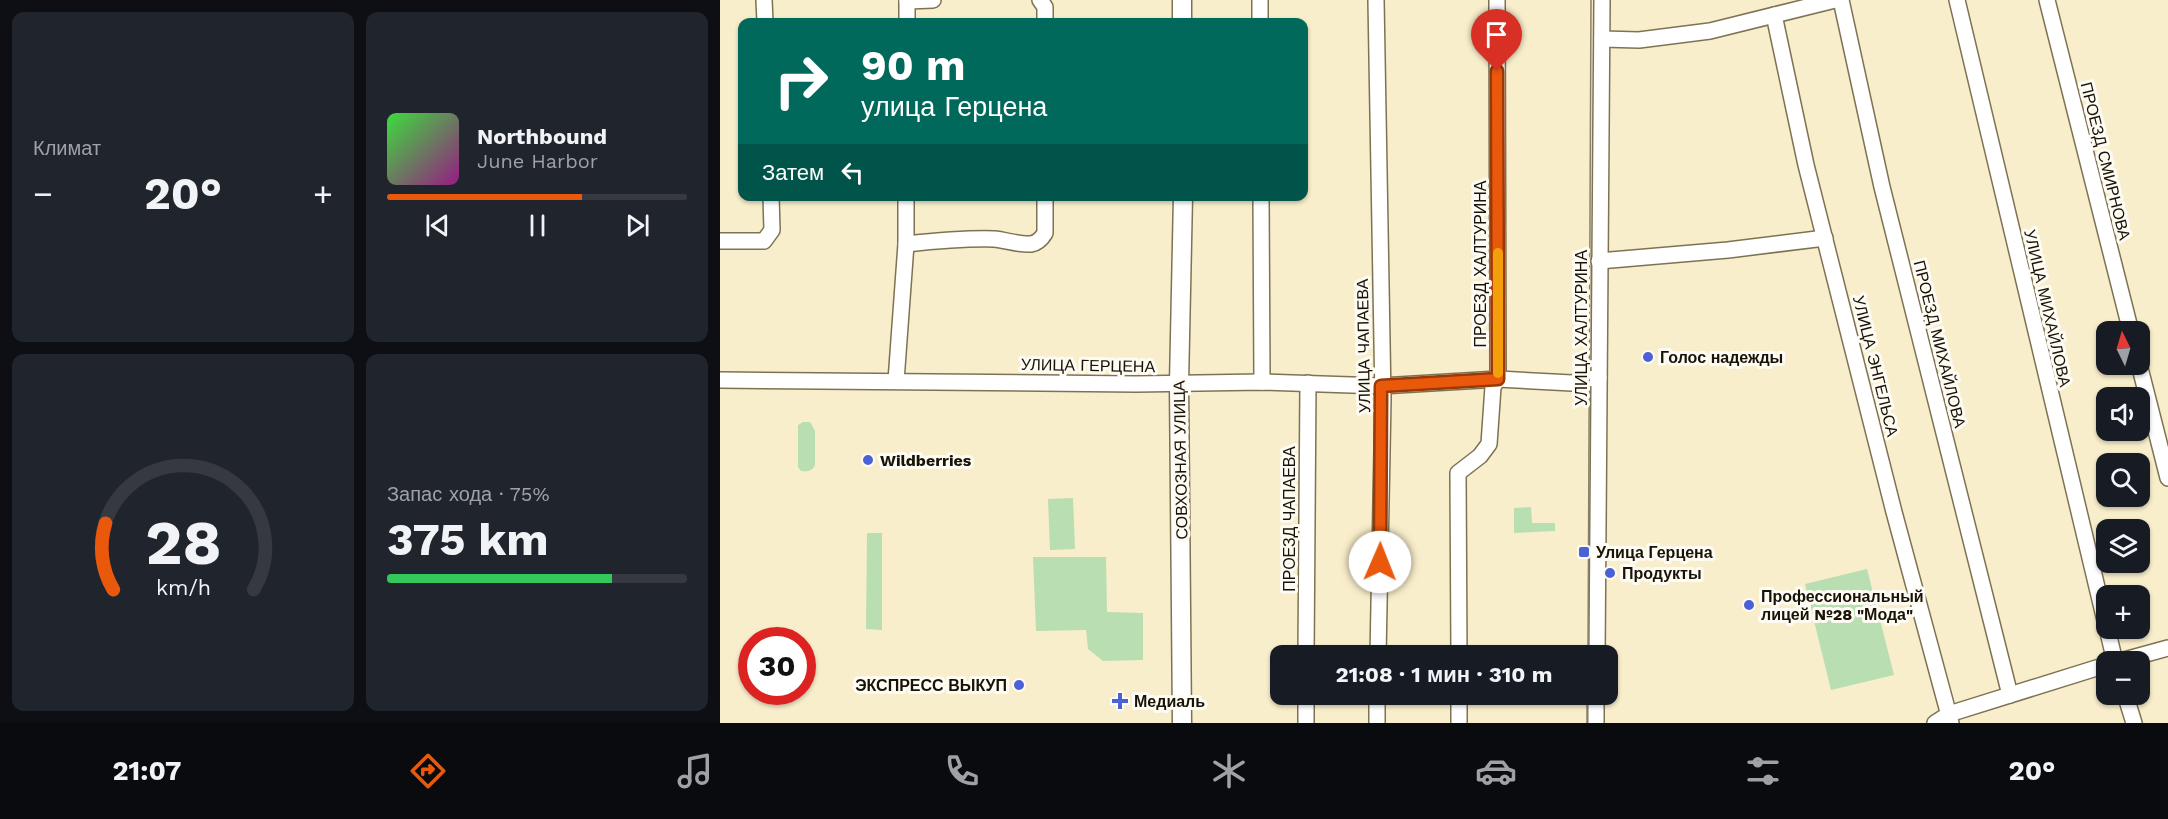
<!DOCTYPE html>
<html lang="ru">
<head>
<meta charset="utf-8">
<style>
  body { margin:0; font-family:"Work Sans",sans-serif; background:#20242c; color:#f1f3f6; height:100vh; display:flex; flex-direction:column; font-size:22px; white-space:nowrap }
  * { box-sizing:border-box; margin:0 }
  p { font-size:20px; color:#9ea1a6 }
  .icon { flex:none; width:33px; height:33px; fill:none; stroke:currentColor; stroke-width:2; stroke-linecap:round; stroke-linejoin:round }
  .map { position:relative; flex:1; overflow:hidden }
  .drawer { display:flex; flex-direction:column; gap:12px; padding:12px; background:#0d0f14; width:720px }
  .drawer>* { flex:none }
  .guide { position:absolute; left:18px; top:18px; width:570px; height:183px; border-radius:12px; box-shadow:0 2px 4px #0004; background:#00695c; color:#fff; overflow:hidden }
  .needle { width:39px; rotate:355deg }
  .tools { position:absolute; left:1376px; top:321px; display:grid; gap:12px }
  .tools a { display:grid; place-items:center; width:54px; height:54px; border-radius:12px; background:#171b24; box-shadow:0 2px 4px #0004; font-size:30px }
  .speed { position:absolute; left:18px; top:627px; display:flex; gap:12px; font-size:30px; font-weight:700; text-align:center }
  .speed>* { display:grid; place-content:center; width:78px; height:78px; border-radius:50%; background:#171b24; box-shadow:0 2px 4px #0004; line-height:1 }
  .speed .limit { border:9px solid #d22; background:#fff; color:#111 }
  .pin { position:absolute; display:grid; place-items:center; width:51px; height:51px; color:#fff; margin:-62px -26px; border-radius:50% 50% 50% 0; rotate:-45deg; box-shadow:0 0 6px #0007 }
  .pin .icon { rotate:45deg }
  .me { position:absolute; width:66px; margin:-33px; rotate:1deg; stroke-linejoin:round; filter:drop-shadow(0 0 4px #0008) }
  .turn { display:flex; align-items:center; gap:21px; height:126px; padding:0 24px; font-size:27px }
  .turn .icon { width:78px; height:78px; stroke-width:2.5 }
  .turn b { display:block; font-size:42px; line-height:51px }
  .then { display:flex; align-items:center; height:57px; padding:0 24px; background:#0003; gap:12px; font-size:22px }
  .big { font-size:45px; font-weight:700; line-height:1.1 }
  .drawer .widget { flex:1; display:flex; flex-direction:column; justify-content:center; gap:9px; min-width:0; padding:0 21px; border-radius:12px; background:#20242c }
  .drawer .dial { align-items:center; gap:0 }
  .dial svg { height:156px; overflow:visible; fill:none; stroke:#363941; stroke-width:7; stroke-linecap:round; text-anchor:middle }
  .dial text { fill:#f1f3f6; stroke:none }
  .song { display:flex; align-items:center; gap:18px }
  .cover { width:72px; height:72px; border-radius:9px; background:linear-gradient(135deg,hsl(120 70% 55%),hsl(310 70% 35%)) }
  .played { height:6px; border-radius:3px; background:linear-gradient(90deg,#ea580c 65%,#363941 65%) }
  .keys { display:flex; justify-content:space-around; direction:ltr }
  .heat { display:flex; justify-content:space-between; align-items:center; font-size:33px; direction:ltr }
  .charge { height:9px; border-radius:4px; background:linear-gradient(90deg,#34c759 75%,#363941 0) }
  .drawer .tiles { flex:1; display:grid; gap:12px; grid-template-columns:repeat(2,1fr) }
  .trip { position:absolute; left:550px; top:645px; width:348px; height:60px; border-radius:12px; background:#171b24; box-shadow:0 2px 4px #0004; font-weight:700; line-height:60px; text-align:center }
  .tabs { display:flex; height:96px; justify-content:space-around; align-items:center; background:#090b0e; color:#9ea1a6 }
  .tabs .icon { width:42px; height:42px }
  .tabs .current { color:#ea580c }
  .tabs b { font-size:27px; color:#f1f3f6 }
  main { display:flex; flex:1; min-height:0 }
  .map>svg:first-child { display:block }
</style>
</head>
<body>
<main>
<section class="drawer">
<div class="tiles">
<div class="widget"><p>Климат</p>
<div class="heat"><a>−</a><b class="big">20°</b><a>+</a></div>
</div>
<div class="widget">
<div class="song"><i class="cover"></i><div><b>Northbound</b><p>June Harbor</p></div></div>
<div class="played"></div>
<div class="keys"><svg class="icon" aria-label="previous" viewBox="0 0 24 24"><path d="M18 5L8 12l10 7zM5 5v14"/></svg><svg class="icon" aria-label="pause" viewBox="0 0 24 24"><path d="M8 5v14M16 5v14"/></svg><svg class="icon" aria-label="next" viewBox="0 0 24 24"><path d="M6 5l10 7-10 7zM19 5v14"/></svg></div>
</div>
<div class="widget dial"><svg viewBox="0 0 100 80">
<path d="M14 69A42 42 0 1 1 86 69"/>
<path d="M14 69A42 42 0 0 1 10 35" stroke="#ea580c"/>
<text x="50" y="56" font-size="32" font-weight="700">28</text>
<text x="50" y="72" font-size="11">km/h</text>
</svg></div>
<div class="widget"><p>Запас хода · 75%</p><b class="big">375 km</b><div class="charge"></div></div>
</div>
</section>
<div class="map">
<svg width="1448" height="723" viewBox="0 0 1448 723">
  <rect width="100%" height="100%" fill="#f9eecb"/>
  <!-- green -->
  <g fill="#b8deb2">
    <path d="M83,422H90L95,431V465C92,471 88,472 81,471L78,467V425Z"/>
    <path d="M353,498L355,549L330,550L328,499Z"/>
    <path d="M811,507L812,523H835V531L794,533V508Z"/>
    <path d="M147,533H162V630L146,629Z"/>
    <path d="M313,557H386L387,612L423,613V660L383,661L368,649L366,630L316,631Z"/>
    <path d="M1147,569L1174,675L1111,690L1085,584Z"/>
  </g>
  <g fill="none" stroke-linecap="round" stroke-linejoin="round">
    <defs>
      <g id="minor">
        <path d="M44,0L45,22"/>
        <path d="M320,0L325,7V22"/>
        <path d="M540,0V22"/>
        <path d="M656,0L663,399L658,656"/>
        <path d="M1121,0L1162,187L1290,695"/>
        <path d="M1237,0L1386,625"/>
        <path d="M1327,0L1411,332"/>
        <path d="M187,1L213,0"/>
        <path d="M1054,15L1086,165L1174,512L1231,723"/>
        <path d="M187,22V0"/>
        <path d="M882,39L919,40L990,31L1115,0"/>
        <path d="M541,196L542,382"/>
        <path d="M0,241H44L52,230L51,196"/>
        <path d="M186,244C215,241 245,238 274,239C286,240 299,245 311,244C318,243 322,238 325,233V196"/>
        <path d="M879,261L1008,250L1105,238"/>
        <path d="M1419,364L1448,478"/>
        <path d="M0,380L416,384L542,382L661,386L778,379L852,383L864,379L879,378"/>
        <path d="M176,381L186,244V196"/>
        <path d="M1387,628L1395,662"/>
        <path d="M586,656L588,383"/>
        <path d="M739,656L738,473L760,456L769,444L773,387L778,379L777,0"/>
        <path d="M877,656L882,0"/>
        <path d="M1397,662L1448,648"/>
        <path d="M739,694V723"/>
        <path d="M1405,694L1414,723"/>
        <path d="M586,723V694"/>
        <path d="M657,723V694"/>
        <path d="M876,723V694"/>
        <path d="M1215,723L1229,714L1386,665"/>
      </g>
      <g id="tertiary">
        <path d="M462,0V22"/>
        <path d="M462,723L459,384L463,196"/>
      </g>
    </defs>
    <!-- minor casing -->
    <use href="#minor" stroke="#7d7353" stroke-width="18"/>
    <!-- tertiary casing -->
    <use href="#tertiary" stroke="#7d7353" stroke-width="21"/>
    <!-- minor -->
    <use href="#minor" stroke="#fff" stroke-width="15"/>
    <!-- tertiary -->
    <use href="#tertiary" stroke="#fff" stroke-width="18"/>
    <!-- tram -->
    <g stroke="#89826a" stroke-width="1.5">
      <path d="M868,656L871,0"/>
      <path d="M867,723V694"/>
    </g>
  </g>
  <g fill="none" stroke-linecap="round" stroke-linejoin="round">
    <defs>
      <path id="route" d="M660,562L661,386L778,379L777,71"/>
    </defs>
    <!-- route casing -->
    <use href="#route" stroke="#983908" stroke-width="15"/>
    <!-- route -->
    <use href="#route" stroke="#ea580c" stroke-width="10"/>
    <!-- slow -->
    <path stroke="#f59e0b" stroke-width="10" d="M778,253V373"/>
  </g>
  <!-- markers -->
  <g fill="#4b61d6" stroke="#fefbf4" stroke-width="2">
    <circle cx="928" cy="357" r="6"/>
    <circle cx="148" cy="460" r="6"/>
    <rect x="858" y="546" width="12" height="12" rx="3"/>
    <circle cx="890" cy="573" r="6"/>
    <circle cx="1029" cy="605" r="6"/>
    <circle cx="299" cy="685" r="6"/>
    <path d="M397 692h6v6h6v6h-6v6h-6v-6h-6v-6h6z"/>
  </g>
  <g text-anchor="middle" stroke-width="6" stroke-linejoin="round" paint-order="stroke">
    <!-- street labels -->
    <g font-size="16" fill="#171307" stroke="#fefbf4">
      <text transform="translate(1386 161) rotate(76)" y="6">ПРОЕЗД СМИРНОВА</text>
      <text transform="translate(760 264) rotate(-90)" y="6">ПРОЕЗД ХАЛТУРИНА</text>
      <text transform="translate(1328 308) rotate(77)" y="6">УЛИЦА МИХАЙЛОВА</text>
      <text transform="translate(861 328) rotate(-90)" y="6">УЛИЦА ХАЛТУРИНА</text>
      <text transform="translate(1220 344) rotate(76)" y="6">ПРОЕЗД МИХАЙЛОВА</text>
      <text transform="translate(643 346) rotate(-91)" y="6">УЛИЦА ЧАПАЕВА</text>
      <text transform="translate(368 365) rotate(1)" y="6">УЛИЦА ГЕРЦЕНА</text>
      <text transform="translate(1156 366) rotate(76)" y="6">УЛИЦА ЭНГЕЛЬСА</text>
      <text transform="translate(460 460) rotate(-91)" y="6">СОВХОЗНАЯ УЛИЦА</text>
      <text transform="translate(569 519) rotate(-90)" y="6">ПРОЕЗД ЧАПАЕВА</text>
    </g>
    <!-- poi labels -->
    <g font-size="16" font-weight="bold" fill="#171307" stroke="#fefbf4" text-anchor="start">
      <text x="940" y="363">Голос надежды</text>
      <text x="160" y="466">Wildberries</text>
      <text x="876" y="558">Улица Герцена</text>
      <text x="902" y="579">Продукты</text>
      <text x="1041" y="602">Профессиональный<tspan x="1041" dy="18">лицей №28 "Мода"</tspan></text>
      <text x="287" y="691" text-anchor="end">ЭКСПРЕСС ВЫКУП</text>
      <text x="414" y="707">Медиаль</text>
    </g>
  </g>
</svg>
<div class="tools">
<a><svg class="needle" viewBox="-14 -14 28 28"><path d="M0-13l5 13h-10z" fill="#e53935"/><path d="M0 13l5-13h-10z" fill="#9ea1a6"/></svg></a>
<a><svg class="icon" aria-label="sound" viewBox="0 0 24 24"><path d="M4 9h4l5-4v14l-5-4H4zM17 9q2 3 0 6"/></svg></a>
<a><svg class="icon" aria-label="search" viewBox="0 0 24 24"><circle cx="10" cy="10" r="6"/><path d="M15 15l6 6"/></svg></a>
<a><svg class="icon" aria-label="layers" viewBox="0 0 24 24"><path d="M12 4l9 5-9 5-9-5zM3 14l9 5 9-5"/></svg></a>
<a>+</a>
<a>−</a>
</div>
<div class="speed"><div class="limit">30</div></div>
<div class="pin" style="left:777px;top:71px;background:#d93025"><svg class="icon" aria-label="arrive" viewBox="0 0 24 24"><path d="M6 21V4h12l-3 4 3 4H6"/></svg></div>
<svg class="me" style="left:660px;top:562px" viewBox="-20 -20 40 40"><circle r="19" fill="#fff"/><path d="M0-13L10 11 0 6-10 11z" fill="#ea580c"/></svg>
<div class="trip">21:08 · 1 мин · 310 m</div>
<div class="guide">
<div class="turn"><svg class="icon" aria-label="right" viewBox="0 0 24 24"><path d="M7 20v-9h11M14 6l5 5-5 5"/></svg><div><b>90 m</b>улица Герцена</div></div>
<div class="then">Затем<svg class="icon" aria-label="left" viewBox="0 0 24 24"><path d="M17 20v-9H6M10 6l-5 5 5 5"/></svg></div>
</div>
</div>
</main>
<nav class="tabs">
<b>21:07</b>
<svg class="icon current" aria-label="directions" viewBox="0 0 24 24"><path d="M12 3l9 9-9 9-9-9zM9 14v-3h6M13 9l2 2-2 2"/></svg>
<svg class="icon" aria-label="music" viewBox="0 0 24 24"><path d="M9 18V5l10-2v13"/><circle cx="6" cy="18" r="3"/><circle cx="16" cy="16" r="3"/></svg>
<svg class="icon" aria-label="phone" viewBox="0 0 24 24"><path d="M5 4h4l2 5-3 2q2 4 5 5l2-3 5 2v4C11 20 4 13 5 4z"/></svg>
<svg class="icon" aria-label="climate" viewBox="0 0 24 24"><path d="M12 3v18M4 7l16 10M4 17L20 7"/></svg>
<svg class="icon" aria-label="car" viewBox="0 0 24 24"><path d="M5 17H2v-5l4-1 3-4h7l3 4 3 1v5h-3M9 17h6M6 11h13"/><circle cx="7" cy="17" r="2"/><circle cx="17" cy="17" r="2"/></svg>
<svg class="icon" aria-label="filters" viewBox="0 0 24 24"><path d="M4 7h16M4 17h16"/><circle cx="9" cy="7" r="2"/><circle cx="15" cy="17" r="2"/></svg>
<b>20°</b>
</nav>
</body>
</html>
